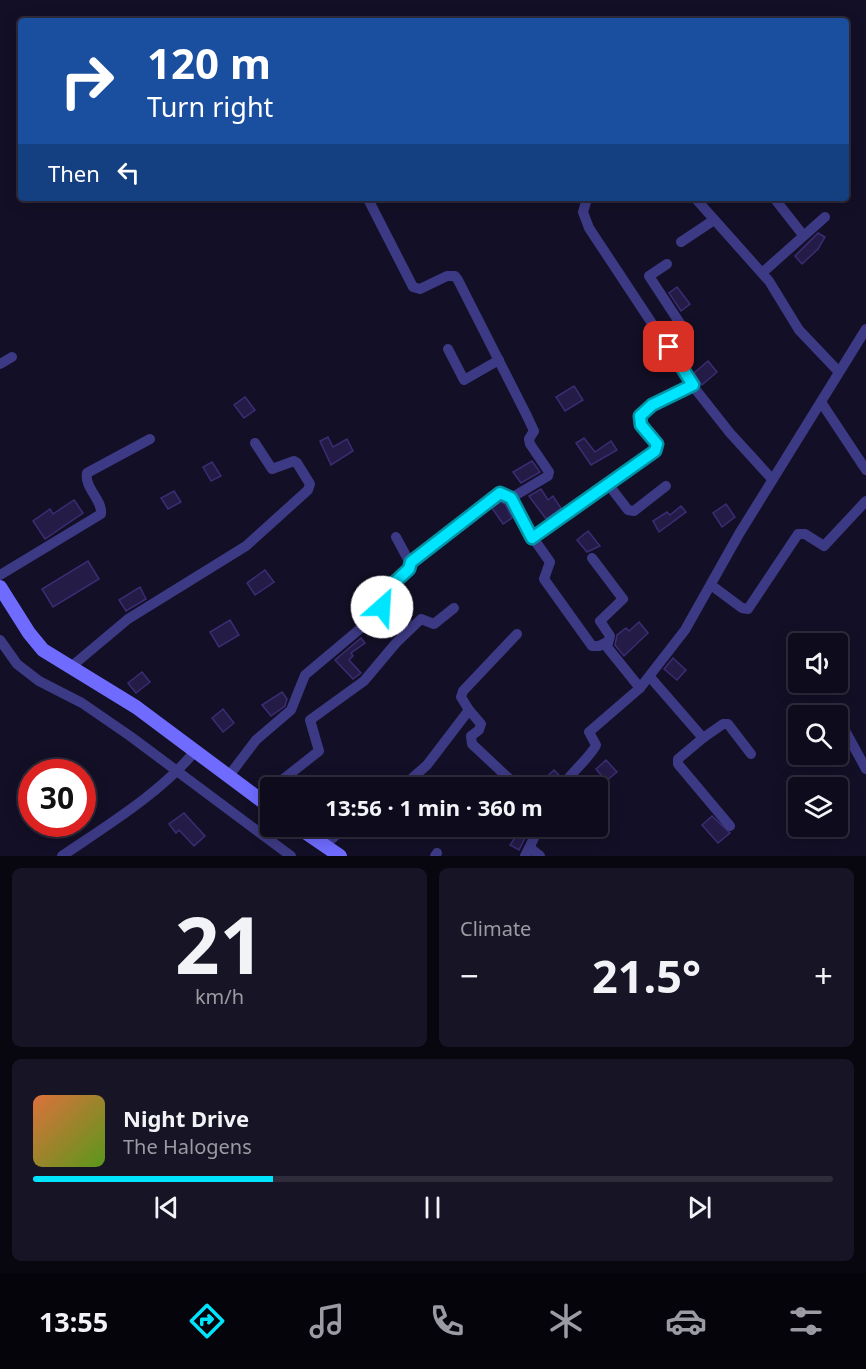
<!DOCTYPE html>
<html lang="en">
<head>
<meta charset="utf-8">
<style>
  body { margin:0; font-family:"Noto Sans",sans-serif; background:#171425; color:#f1f3f6; height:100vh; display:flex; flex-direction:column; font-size:22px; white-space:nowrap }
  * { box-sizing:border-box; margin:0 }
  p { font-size:20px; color:#9b9ba3 }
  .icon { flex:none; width:33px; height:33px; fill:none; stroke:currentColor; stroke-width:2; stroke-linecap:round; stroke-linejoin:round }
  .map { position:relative; height:856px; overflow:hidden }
  .sheet { display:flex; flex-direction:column; gap:12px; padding:12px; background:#08060f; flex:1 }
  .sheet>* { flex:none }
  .hud { position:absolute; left:18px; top:18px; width:831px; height:183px; border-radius:6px; box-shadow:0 3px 15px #0003,0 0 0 2px #2e2b3b; background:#1a4fa0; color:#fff; overflow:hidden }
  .tools { position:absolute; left:788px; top:633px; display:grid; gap:12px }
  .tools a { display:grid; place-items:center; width:60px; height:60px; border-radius:6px; background:#0e0b1c; box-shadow:0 3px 15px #0003,0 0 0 2px #2e2b3b; font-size:30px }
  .speed { position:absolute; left:18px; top:759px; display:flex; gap:12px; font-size:30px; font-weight:700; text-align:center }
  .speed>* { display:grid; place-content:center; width:78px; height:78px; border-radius:50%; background:#0e0b1c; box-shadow:0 3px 15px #0003,0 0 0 2px #2e2b3b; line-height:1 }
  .speed .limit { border:9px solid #d22; background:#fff; color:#111 }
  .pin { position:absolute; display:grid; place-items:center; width:51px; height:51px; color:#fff; margin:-26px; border-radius:12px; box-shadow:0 3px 9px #0006 }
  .me { position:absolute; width:66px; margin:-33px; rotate:26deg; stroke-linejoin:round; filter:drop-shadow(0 0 4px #0008) }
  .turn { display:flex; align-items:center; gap:21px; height:126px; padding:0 30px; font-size:27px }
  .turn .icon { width:78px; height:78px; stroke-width:2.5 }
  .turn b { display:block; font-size:42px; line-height:51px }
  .then { display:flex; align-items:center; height:57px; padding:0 30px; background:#0003; gap:12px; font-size:22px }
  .big { font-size:45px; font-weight:700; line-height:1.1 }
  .sheet .widget { flex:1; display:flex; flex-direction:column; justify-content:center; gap:9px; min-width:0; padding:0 21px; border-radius:9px; background:#171425 }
  .sheet .dial { align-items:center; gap:0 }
  .dial b { font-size:78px; line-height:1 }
  .song { display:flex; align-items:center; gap:18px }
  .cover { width:72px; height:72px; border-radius:9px; background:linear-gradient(135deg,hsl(20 70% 55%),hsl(90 70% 35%)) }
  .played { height:6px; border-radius:3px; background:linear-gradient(90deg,#00e5ff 30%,#2e2b3b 30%) }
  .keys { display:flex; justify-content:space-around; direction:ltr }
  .heat { display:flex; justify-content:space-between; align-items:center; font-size:33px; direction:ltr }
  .sheet .tiles { flex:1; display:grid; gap:12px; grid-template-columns:1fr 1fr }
  .widget:last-child { grid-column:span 2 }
  .trip { position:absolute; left:260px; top:777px; width:348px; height:60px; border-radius:6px; background:#0e0b1c; box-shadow:0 3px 15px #0003,0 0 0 2px #2e2b3b; font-weight:700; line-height:60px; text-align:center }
  .tab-bar { display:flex; height:96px; justify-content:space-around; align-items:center; background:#06040b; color:#9b9ba3 }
  .tab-bar .icon { width:42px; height:42px }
  .tab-bar .selected { color:#00e5ff }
  .tab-bar b { font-size:27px; color:#f1f3f6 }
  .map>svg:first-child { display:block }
</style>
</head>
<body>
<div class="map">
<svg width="866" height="856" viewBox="0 0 866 856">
  <rect width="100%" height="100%" fill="#130f26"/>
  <!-- building -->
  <g fill="#241b47" stroke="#3b2d73" stroke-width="1.5">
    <path d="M818,233L825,237L818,249L802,264L795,256Z"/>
    <path d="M677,287L690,304L681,311L669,293Z"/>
    <path d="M708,361L717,372L702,385L694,373Z"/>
    <path d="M574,386L583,400L565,411L556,397Z"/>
    <path d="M245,397L255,410L244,418L234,405Z"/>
    <path d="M328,437L333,447L347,439L353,451L331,465L320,441Z"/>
    <path d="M584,438L595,452L611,441L617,450L591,465L576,443Z"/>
    <path d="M532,461L540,472L521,483L513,472Z"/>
    <path d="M212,462L221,476L211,481L203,467Z"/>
    <path d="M541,489L548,500L553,496L561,508L546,519L529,496Z"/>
    <path d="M174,491L181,502L168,509L161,498Z"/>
    <path d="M74,500L83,513L45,539L33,521L50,509L53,514Z"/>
    <path d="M501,502L505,504L512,518L503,524L492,508Z"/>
    <path d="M726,504L735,517L722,527L713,513Z"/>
    <path d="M681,506L686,512L659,532L653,521L667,512L670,515Z"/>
    <path d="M588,531L600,546L587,552L577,540Z"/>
    <path d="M88,561L99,579L53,607L42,589Z"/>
    <path d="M265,570L274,582L255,595L247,583Z"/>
    <path d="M140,587L146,599L126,611L119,600Z"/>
    <path d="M230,620L239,635L219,647L210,632Z"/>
    <path d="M639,622L648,633L624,656L615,645L617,635L626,628L629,631Z"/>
    <path d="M361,638L365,643L351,653L353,656L349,660L361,673L353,679L335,660Z"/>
    <path d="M673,658L686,670L677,680L664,669Z"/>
    <path d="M142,672L150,682L136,693L128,683Z"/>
    <path d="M282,692L287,699L285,706L271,716L262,705Z"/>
    <path d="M223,709L234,723L223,732L212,718Z"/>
    <path d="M606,760L617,772L606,781L596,769Z"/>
    <path d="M554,770L560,776L552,788H544L540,783Z"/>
    <path d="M184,813L205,836L194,846L179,830L176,833L169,824Z"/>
    <path d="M712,816L730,833L718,843L702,825Z"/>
    <path d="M508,826H531L519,850L510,845L519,832Z"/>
  </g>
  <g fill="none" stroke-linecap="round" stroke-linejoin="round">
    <!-- street -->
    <g stroke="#3d3a85" stroke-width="10">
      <path d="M695,198L769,281L799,330L839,372"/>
      <path d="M774,198L803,235"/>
      <path d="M369,201L413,287L420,289L447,276H455L458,280L527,416L534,431L529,439L530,444L549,472L548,476L511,498L521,521L550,562L544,579L592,646H599L607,642"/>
      <path d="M586,202L583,212L589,228L696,390L730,433L772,479"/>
      <path d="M681,242L714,220"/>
      <path d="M667,264L649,276L685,331L684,336L669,347"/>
      <path d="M762,273L825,217"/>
      <path d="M448,349L464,380L499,360"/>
      <path d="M0,364L12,357"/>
      <path d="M821,402L866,470"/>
      <path d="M608,484L628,510L634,511L666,486"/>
      <path d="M532,538L655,451L657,444L641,425V416L652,405L693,385"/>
      <path d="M592,558L623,599L600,621L610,636L607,647L640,688"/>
      <path d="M411,562L500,493L511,498"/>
      <path d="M0,575L101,514C103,500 84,488 87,473L150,439"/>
      <path d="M711,585L742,608L748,609L798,534H805L824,546L866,501"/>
      <path d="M0,640L17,664L39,681L82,703L130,736L291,856"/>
      <path d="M72,666L128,619L246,546L308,490L310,484L297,463L294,461L272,469L255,443"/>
      <path d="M650,677L703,738L678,759V764L730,826"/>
      <path d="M469,710L481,724L479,730L471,736L472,744L519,788"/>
      <path d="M837,716L866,769"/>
      <path d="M703,738L723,724H728L751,754"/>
      <path d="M228,777L256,740L291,710L305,675L380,612L382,594L411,565L396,537"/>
      <path d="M272,788L319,751L310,720L364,681L396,643L421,619L434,624L454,608"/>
      <path d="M401,788L427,765L469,710L461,697L463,691L517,634"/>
      <path d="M561,788C568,776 593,754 596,745L589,732L640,688L685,630L739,534L866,329"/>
      <path d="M423,826L425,829"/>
      <path d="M324,846L346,826"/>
      <path d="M530,848L540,856"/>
      <path d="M62,856C106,826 162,792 195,751"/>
      <path d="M435,856L437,853"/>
      <path d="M525,856L540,826"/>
    </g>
    <!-- secondary -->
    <g stroke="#6f6bff" stroke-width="14">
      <path d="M0,587L29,633L43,650L136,707L270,807"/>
      <path d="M296,826L340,856"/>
    </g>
  </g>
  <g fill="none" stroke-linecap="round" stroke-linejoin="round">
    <defs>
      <path id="route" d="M382,607V594L409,569L411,562L500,493L511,498L532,538L655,451L657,444L641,425L640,416L652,405L693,385L669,347"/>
    </defs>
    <!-- route casing -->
    <use href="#route" stroke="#0095a6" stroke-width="15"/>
    <!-- route -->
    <use href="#route" stroke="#00e5ff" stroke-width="10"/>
  </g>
</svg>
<div class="tools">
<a><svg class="icon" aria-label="sound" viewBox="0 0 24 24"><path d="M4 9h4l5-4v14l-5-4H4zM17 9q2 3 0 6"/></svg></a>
<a><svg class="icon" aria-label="search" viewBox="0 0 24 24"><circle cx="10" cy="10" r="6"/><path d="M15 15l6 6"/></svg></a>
<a><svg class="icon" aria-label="layers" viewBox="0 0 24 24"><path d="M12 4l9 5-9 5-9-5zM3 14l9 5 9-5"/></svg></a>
</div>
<div class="speed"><div class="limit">30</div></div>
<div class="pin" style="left:669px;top:347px;background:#d93025"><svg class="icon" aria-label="arrive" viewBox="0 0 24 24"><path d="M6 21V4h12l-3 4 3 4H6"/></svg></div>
<svg class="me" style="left:382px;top:607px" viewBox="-20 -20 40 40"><circle r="19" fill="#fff"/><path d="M0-13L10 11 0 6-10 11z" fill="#00e5ff"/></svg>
<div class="trip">13:56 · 1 min · 360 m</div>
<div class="hud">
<div class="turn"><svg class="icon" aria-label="right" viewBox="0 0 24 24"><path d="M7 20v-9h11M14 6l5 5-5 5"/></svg><div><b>120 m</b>Turn right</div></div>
<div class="then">Then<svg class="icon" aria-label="left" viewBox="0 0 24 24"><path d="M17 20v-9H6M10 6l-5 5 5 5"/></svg></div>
</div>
</div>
<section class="sheet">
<div class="tiles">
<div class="widget dial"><b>21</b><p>km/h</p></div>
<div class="widget"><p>Climate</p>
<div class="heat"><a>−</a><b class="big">21.5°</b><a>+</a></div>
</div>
<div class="widget">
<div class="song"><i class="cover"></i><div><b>Night Drive</b><p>The Halogens</p></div></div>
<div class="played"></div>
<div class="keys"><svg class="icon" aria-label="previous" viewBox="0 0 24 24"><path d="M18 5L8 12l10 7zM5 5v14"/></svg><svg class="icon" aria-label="pause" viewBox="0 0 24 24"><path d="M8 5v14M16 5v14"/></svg><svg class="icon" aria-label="next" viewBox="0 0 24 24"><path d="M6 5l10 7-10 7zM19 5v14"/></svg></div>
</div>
</div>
</section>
<nav class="tab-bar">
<b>13:55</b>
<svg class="icon selected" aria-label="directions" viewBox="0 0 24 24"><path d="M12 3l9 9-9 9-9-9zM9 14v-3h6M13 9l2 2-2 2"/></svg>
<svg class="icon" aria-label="music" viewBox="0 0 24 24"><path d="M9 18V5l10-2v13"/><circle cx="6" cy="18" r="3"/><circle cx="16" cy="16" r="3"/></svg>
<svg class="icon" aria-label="phone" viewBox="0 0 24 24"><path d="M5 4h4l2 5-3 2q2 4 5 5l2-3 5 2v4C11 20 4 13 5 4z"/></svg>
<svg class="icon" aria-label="climate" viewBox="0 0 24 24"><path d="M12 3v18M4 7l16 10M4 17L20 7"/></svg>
<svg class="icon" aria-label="car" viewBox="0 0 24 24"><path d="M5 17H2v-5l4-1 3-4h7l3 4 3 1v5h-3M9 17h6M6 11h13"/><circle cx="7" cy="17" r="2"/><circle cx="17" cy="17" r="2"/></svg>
<svg class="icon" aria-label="filters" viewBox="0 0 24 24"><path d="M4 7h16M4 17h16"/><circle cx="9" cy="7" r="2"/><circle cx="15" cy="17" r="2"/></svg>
</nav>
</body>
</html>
